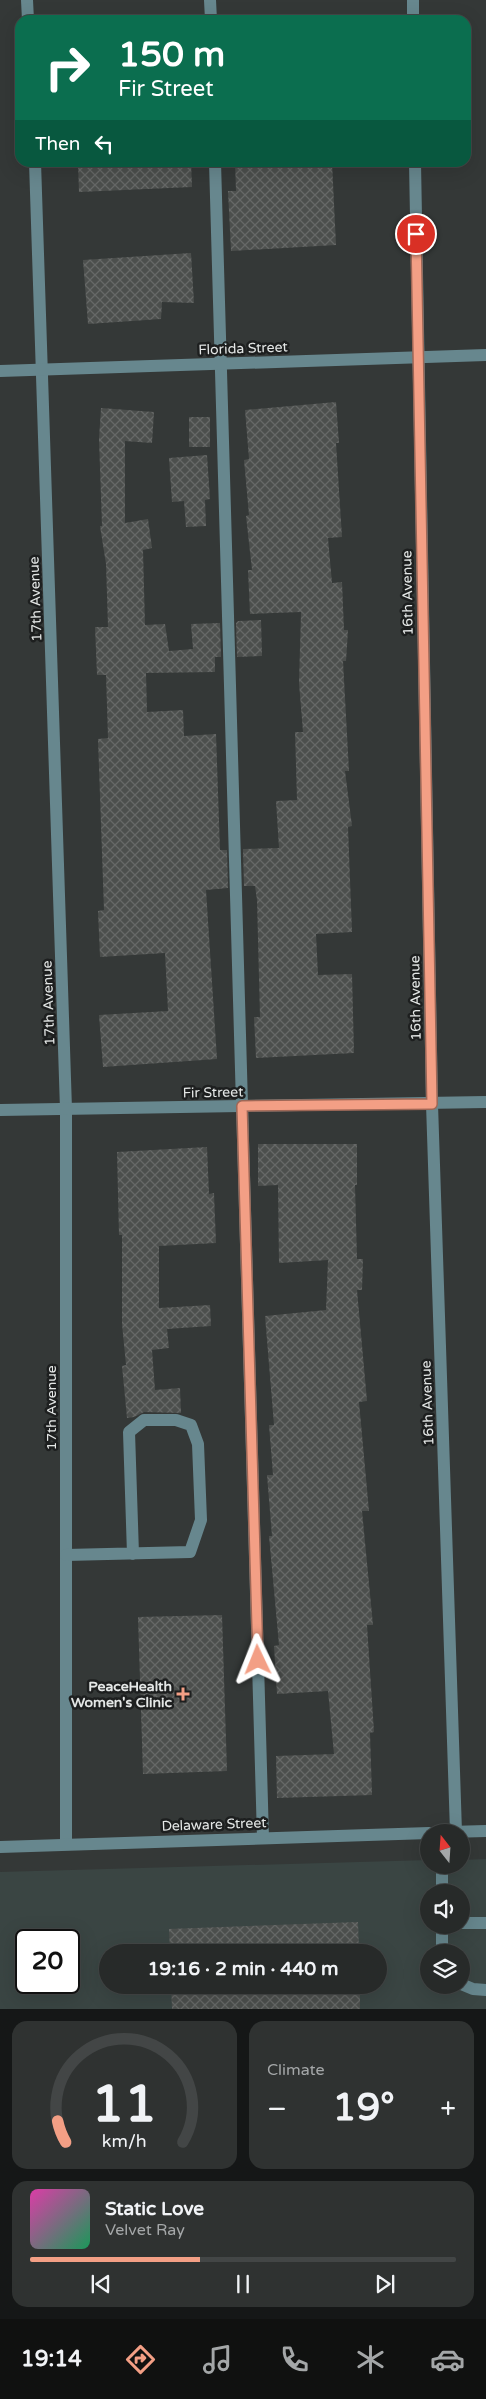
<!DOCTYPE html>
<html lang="en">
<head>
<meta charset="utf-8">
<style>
  body { margin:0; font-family:"Varela Round",sans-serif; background:#2f3231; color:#f1f3f6; height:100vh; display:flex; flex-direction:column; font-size:19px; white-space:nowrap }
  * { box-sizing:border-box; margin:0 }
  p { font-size:16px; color:#a4a7a8 }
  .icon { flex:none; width:28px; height:28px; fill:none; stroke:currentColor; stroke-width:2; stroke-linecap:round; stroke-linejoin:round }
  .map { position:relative; height:2009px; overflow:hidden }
  .side { display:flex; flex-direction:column; gap:12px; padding:12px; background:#151717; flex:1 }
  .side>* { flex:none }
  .guide { position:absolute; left:15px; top:15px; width:456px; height:152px; border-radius:15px; box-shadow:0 5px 20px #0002,0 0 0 1px #434646; background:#0b6e4f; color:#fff; overflow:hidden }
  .needle { width:32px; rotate:343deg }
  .buttons { position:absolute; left:420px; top:1824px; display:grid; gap:10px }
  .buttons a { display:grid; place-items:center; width:50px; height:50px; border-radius:50%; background:#272a29; box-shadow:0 5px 20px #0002,0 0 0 1px #434646; font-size:25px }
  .speed { position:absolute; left:15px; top:1929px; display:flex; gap:10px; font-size:25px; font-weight:700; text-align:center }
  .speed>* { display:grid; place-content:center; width:65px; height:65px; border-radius:50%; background:#272a29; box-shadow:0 5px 20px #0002,0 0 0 1px #434646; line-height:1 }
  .speed .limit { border:2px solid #111; border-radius:8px; background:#fff; color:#111 }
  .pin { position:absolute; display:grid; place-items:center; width:42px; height:42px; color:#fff; margin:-21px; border:2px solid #fff; border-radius:50%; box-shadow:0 1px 5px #0007 }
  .me { position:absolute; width:55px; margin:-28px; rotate:358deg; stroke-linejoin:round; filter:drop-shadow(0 0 4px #0008) }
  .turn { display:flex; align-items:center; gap:18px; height:105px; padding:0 20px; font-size:22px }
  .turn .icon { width:65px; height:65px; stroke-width:2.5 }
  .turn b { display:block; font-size:35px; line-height:42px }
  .then { display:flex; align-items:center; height:48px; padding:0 20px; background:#0003; gap:10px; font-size:19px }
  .big { font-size:38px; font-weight:700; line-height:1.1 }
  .side .widget { flex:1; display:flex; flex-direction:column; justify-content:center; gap:8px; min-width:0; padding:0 18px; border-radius:15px; background:#2f3231 }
  .side .dial { align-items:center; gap:0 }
  .dial svg { height:130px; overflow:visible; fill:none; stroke:#434646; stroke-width:7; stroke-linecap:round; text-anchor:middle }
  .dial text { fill:#f1f3f6; stroke:none }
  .song { display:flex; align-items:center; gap:15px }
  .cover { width:60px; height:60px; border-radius:8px; background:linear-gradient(135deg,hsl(320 70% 55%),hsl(150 70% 35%)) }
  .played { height:5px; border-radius:2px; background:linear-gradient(90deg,#f39f85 40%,#434646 40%) }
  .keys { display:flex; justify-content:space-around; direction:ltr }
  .heat { display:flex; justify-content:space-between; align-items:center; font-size:28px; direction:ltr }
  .side .tiles { flex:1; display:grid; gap:12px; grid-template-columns:1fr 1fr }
  .widget:last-child { grid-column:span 2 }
  .trip { position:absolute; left:99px; top:1944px; width:288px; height:50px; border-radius:25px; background:#272a29; box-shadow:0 5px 20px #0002,0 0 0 1px #434646; font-weight:700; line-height:50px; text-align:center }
  .tab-bar { display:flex; height:80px; justify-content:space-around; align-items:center; background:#101110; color:#a4a7a8 }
  .tab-bar .icon { width:35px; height:35px }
  .tab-bar .selected { color:#f39f85 }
  .tab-bar b { font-size:22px; color:#f1f3f6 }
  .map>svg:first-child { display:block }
</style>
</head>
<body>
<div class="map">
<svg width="486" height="2009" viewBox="0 0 486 2009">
  <defs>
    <pattern id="building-cross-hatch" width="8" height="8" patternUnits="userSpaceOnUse" patternTransform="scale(1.25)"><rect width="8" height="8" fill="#4c4f4d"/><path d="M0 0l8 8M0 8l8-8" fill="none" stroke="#666867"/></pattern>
  </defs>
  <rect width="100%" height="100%" fill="#343837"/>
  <!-- built -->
  <path fill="#3a4543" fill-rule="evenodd" d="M486,1859V2009H0V1872L429,1860V1865H461V1860ZM429,1892H461V1925H429ZM26,1940H69V1982H26ZM108,1952H378V1985H108ZM429,1952H461V1985H429Z"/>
  <!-- building -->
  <g fill="url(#building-cross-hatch)">
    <path d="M78,162H191L192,187L79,192Z"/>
    <path d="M235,162H332L336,245L231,251L228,191H236Z"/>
    <path d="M191,253L194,303L162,302L161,319L88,324L83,260Z"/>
    <path d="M336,402L339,443H336L342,537L328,538L332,583L342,582L344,630H348L346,661H343L349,771H345L352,826L348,827L352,932L316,934L318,975L352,974L354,1053L256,1058L254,1017H260L257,900L255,886H244L243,849L279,848L276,801L297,800L295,732H303L299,683L301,612L250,614L248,570H252L246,516L249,515L244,460L249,459L245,410Z"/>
    <path d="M101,408L154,412L152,443L125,441V523L148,519L152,548L143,550L145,625L165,624L169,651L193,649L191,624L220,623L221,657H215V672L146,673L147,712L183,710L184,736L216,734L220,850H227L228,888L206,890L217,1059L103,1067L99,1015L168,1011L165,953L100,957L98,911L104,910L98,739L108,738L106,675H97L95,627H108L106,564L100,526H102L99,439Z"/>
    <rect x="189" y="417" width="21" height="30"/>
    <path d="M207,455L210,499L205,500L206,526L186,527L184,501L172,502L169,458Z"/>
    <path d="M261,620L262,656L237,657L236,623L238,621Z"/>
    <path d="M258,1144H357V1185H355L357,1259H363L362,1290H357L367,1401L359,1402L369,1511H362L373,1625H367L374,1732L370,1733L372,1795L277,1798L276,1756L334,1754L328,1691L277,1694L274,1646L279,1645L269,1536H272L267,1475H273L269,1425H274L265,1316L326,1310L328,1260L279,1263L278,1185L258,1186Z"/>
    <path d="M207,1147L209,1194L214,1193L216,1243L159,1246V1308L210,1305L211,1326L167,1329L169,1348L152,1350L155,1390L180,1388L181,1413L144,1412L134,1417L127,1418L122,1366L126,1365L122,1324V1235H119L117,1152Z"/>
    <path d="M222,1615L227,1771L143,1774L138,1617Z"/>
    <path d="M358,1922L359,1952H170L169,1929Z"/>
    <path d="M171,1985H360V2009H172Z"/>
  </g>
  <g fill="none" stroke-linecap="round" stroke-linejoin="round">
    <!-- minor -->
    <g stroke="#67878e" stroke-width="12">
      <path d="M27,0L28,20"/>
      <path d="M210,0L211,20"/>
      <path d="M413,0V20"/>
      <path d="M35,162L66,1109V1844"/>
      <path d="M215,162L263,1838"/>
      <path d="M415,162L432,1104L456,1832"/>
      <path d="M0,371L486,355"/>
      <path d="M0,1110L486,1102"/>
      <path d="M66,1555L190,1552L201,1520L198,1444L191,1425L176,1420H144L129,1432L133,1554"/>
      <path d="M449,1832L486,1831"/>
      <path d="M0,1847L429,1833"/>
      <path d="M442,1865V1892"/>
      <path d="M461,1923H486"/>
      <path d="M442,1925V1952"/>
      <path d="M461,1984L473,1989L486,1990"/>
    </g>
  </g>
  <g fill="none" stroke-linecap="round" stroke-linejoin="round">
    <defs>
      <path id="route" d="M258,1660L242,1106L432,1104L416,234"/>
    </defs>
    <!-- route casing -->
    <use href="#route" stroke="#9e6756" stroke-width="12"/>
    <!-- route -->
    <use href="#route" stroke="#f39f85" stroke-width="9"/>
  </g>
  <!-- markers -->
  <path fill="#f39f85" stroke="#1d1f1f" stroke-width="2" d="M180.5 1686.5h5v5h5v5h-5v5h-5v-5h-5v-5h5z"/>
  <g text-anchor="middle" stroke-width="5" stroke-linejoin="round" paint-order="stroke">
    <!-- street labels -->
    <g font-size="14" fill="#e4e7e6" stroke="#1d1f1f">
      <text transform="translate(243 348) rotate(-2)" y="5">Florida Street</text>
      <text transform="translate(407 593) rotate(-91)" y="5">16th Avenue</text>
      <text transform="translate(35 599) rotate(-92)" y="5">17th Avenue</text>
      <text transform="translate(415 998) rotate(-91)" y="5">16th Avenue</text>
      <text transform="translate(48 1003) rotate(-92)" y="5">17th Avenue</text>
      <text transform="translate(213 1092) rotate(-1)" y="5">Fir Street</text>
      <text transform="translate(427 1403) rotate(-92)" y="5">16th Avenue</text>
      <text transform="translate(51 1408) rotate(-90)" y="5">17th Avenue</text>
      <text transform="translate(214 1824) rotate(-2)" y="5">Delaware Street</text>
    </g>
    <!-- poi labels -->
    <g font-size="14" font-weight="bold" fill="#e4e7e6" stroke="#1d1f1f" text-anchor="end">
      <text x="172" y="1691">PeaceHealth<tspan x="172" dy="16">Women's Clinic</tspan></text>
    </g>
  </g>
</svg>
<div class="buttons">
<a><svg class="needle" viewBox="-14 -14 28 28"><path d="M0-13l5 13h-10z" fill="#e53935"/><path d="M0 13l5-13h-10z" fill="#a4a7a8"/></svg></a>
<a><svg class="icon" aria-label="sound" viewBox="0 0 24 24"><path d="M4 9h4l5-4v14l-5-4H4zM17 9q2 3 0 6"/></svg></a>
<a><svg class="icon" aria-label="layers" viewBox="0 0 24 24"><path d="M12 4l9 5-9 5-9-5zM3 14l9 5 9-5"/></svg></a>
</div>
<div class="speed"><div class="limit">20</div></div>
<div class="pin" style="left:416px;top:234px;background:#d93025"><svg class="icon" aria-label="arrive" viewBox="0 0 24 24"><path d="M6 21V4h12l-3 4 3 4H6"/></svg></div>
<svg class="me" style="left:258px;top:1660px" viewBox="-20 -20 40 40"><path d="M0-17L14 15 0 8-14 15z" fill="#f39f85" stroke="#fff" stroke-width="4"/></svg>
<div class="trip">19:16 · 2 min · 440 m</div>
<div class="guide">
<div class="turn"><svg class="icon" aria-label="right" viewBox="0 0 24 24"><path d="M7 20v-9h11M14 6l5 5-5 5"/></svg><div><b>150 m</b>Fir Street</div></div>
<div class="then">Then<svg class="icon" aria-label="left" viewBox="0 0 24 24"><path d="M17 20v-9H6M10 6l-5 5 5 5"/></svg></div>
</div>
</div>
<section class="side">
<div class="tiles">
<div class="widget dial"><svg viewBox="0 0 100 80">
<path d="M14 69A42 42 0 1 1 86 69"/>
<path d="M14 69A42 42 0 0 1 9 56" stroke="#f39f85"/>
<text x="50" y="56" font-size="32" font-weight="700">11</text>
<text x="50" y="72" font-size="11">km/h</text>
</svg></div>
<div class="widget"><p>Climate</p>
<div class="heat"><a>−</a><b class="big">19°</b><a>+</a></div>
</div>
<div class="widget">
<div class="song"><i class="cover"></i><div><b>Static Love</b><p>Velvet Ray</p></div></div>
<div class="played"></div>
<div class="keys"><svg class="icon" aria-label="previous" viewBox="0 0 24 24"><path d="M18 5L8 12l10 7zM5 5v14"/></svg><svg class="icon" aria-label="pause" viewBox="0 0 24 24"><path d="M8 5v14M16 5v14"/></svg><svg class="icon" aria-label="next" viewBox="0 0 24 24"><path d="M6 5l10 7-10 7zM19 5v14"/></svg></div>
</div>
</div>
</section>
<nav class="tab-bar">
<b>19:14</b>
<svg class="icon selected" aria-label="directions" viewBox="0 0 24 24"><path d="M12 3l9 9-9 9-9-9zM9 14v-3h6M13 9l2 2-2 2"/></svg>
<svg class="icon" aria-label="music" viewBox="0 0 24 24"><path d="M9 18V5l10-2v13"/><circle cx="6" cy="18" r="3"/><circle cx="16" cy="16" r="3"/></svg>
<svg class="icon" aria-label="phone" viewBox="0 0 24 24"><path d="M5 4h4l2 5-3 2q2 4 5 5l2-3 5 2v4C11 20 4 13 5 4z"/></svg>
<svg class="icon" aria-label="climate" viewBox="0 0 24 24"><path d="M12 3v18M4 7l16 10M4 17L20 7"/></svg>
<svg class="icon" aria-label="car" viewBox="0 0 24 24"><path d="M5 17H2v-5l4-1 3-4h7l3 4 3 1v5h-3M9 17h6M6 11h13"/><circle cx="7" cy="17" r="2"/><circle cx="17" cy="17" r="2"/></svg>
</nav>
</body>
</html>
